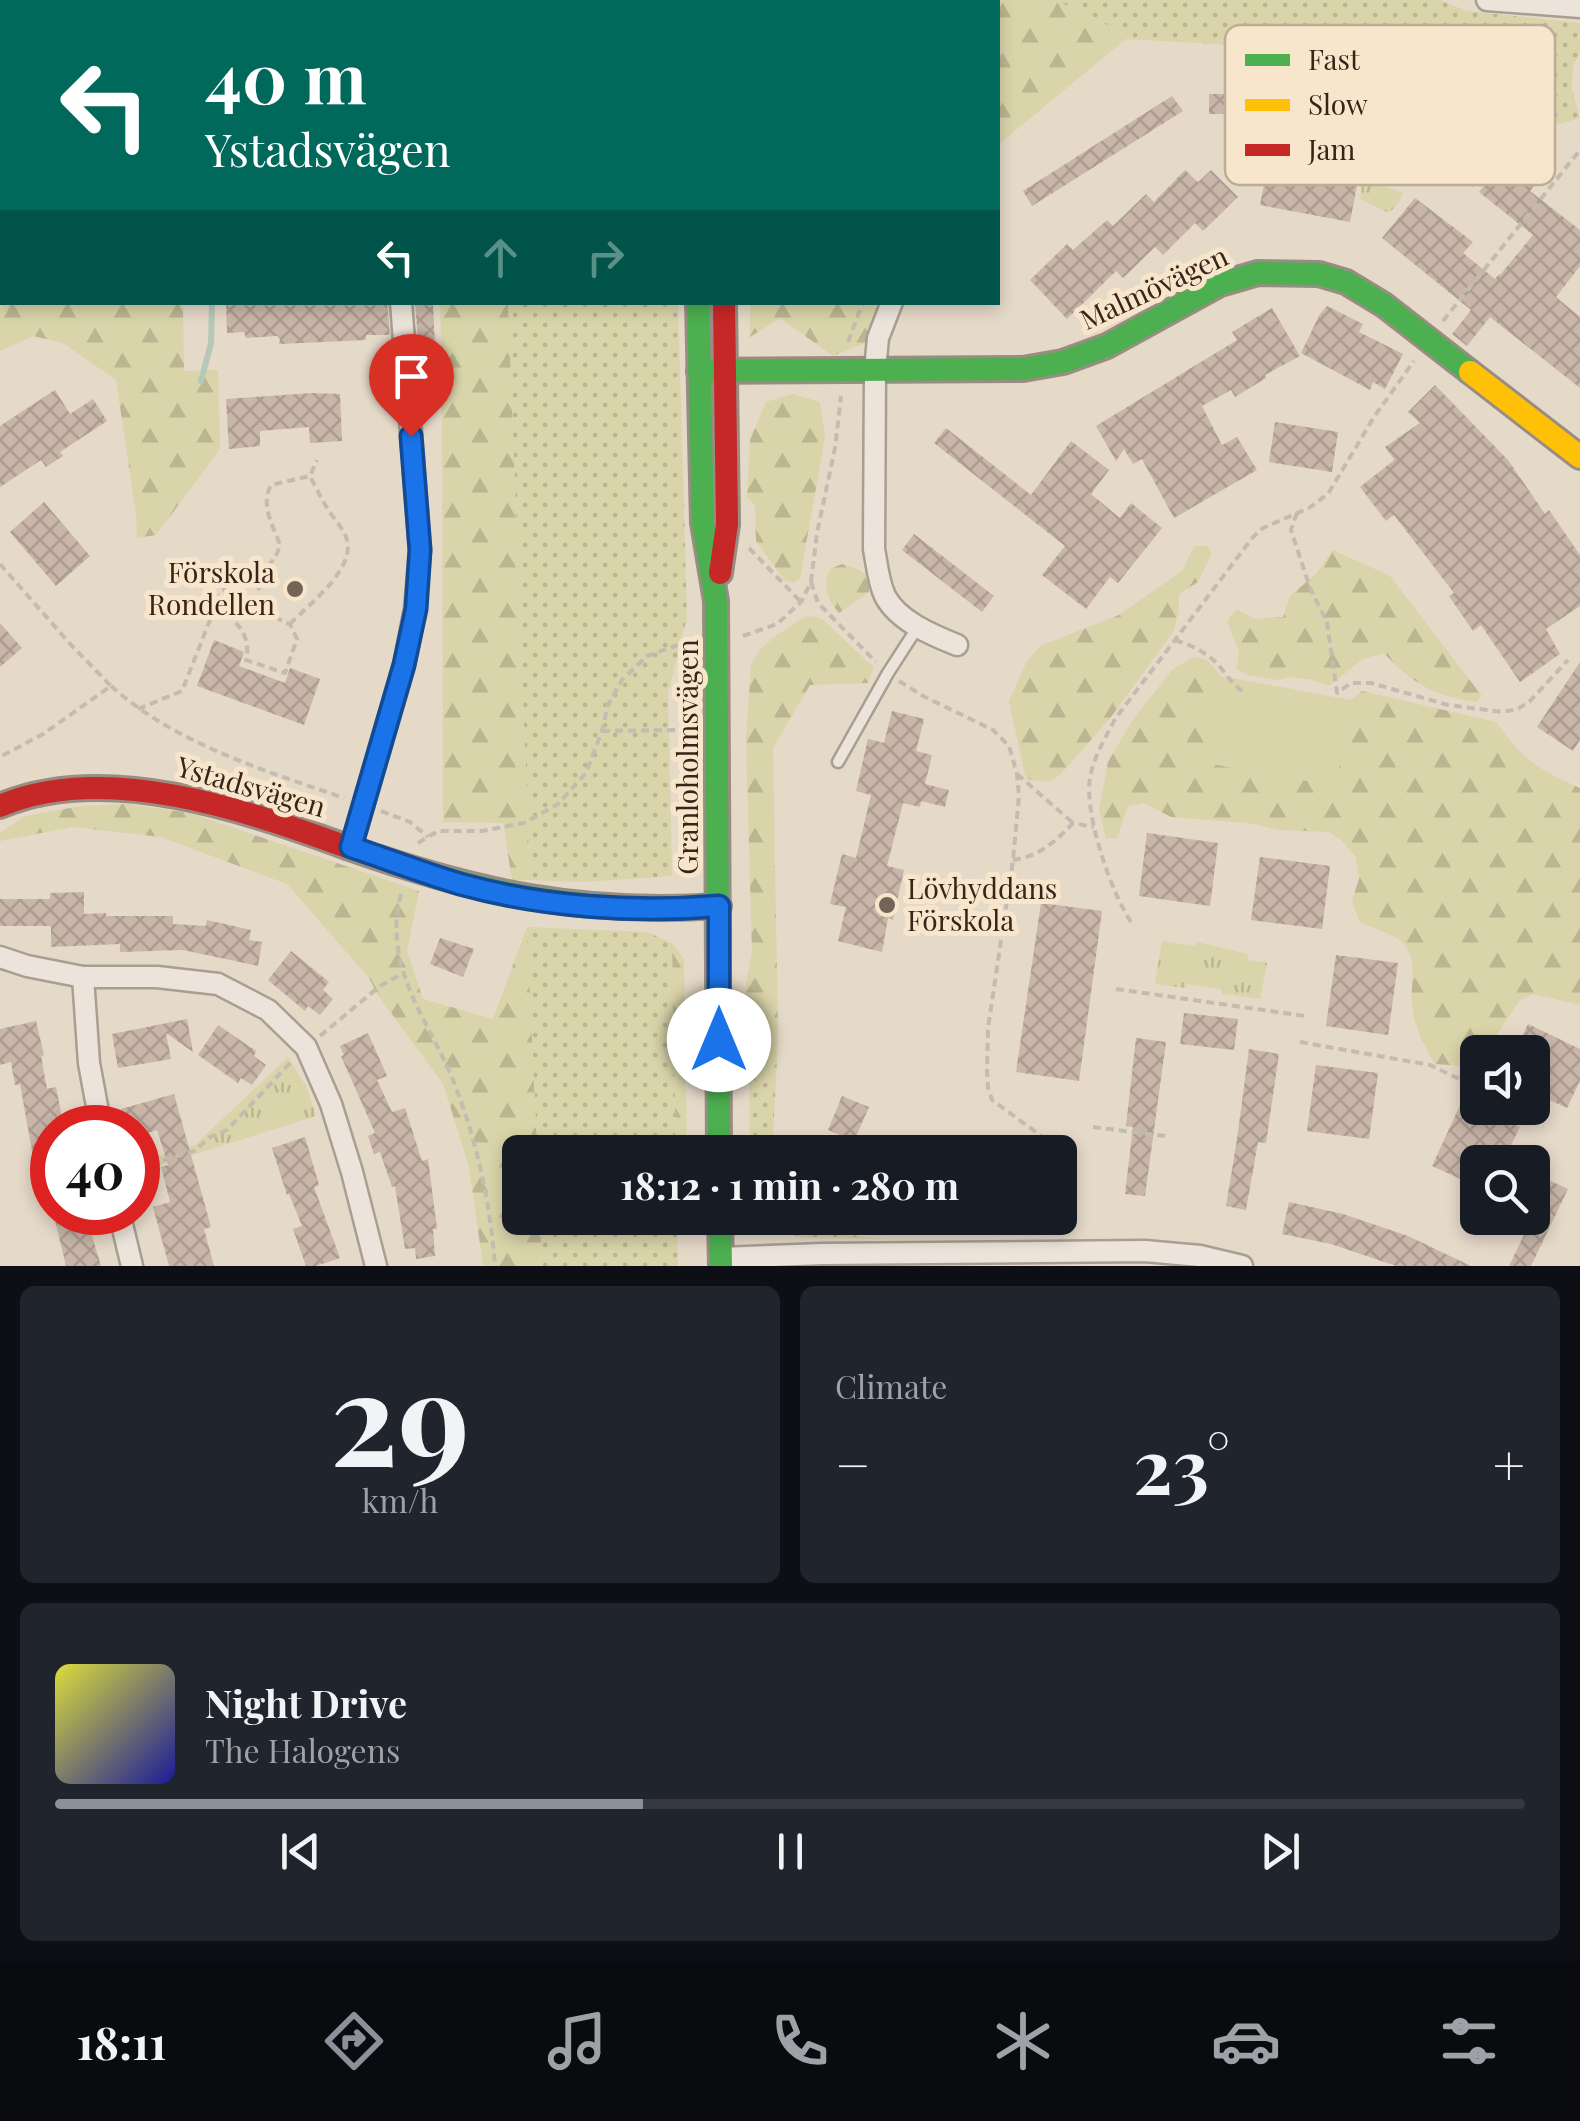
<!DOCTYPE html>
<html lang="en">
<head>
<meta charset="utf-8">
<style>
  body { margin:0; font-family:"Playfair Display",serif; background:#20242c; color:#f1f3f6; height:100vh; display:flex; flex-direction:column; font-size:38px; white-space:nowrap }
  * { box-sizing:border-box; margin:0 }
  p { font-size:32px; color:#9ea1a6 }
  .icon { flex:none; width:55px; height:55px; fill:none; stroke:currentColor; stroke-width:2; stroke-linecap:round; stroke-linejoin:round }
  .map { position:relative; height:1266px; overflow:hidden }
  .panel { display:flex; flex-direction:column; gap:20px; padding:20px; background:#0d0f14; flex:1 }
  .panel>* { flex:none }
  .guide { position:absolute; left:0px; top:0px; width:1000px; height:305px; box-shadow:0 5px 15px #0003; background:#00695c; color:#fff; overflow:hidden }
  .fabs { position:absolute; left:1460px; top:1035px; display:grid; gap:20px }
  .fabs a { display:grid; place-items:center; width:90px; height:90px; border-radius:15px; background:#171b24; box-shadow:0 5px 15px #0003; font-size:50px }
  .speed { position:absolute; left:30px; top:1105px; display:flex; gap:20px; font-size:50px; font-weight:700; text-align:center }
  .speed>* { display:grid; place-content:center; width:130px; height:130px; border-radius:50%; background:#171b24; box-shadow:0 5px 15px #0003; line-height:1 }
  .speed .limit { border:15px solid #d22; background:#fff; color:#111 }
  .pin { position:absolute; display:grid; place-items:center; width:85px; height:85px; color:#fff; margin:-102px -42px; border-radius:50% 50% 50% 0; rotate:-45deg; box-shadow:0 0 10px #0007 }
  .pin .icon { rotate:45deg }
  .me { position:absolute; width:110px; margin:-55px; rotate:0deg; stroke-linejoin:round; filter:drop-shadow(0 0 8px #0008) }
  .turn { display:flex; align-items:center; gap:35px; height:210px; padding:0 40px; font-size:45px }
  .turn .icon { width:130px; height:130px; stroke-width:2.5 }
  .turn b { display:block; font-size:70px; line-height:85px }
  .lanes { display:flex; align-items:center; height:95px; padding:0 40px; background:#0003; justify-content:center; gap:50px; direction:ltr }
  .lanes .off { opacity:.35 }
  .big { font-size:75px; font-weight:700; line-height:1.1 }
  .panel .card { flex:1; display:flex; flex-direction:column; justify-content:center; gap:15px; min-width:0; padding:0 35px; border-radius:15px; background:#20242c }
  .panel .dial { align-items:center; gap:0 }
  .dial b { font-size:130px; line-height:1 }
  .song { display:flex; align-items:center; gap:30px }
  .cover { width:120px; height:120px; border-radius:15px; background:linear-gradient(135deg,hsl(60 70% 55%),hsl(240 70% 35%)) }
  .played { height:10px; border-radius:5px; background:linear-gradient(90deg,#8c9099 40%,#363941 40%) }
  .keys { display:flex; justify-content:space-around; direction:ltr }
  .heat { display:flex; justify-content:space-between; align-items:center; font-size:55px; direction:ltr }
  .panel .tiles { flex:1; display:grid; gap:20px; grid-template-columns:1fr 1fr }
  .card:last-child { grid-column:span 2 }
  .trip { position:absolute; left:502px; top:1135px; width:575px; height:100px; border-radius:15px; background:#171b24; box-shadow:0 5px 15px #0003; font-weight:700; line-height:100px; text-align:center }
  .dock { display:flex; height:160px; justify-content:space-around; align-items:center; background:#090b0e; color:#9ea1a6 }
  .dock .icon { width:70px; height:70px }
  .dock .active { color:#8c9099 }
  .dock b { font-size:45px; color:#f1f3f6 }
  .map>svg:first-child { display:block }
</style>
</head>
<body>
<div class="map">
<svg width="1580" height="1266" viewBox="0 0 1580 1266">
  <defs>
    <pattern id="grass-dots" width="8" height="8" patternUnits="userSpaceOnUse" patternTransform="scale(2.5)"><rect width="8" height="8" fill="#d9d4a9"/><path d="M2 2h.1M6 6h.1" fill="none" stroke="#bbb691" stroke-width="1.8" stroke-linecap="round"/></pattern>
    <pattern id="forest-firs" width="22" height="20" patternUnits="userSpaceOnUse" patternTransform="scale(2.5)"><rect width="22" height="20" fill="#d9d4a9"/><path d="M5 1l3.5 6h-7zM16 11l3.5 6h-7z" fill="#bbb691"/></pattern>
    <pattern id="park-tufts" width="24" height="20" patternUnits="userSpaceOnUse" patternTransform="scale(2.5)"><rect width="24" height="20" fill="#d9d4a9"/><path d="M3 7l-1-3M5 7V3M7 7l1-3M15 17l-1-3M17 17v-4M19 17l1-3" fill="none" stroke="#bbb691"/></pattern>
    <pattern id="building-cross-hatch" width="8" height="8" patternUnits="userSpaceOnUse" patternTransform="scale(2.5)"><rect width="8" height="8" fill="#c9b6a9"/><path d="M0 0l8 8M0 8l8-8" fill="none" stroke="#ad9c91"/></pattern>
  </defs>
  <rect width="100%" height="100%" fill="#e5d9c8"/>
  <!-- grass -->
  <g fill="url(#grass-dots)">
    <path d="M1054,0H1440L1467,11L1580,23V54L1573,65L1572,90L1580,118L1540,130L1473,74L1357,52L1126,39L1098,19Z"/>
    <path d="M508,303H678L687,618L668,693L672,876L583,882L530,880Z"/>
    <path d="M527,927L646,932L672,943L676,1152H537Z"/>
    <path d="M749,1077L762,1084L776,1080L772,1152H750Z"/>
    <path d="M540,1218H677L678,1266H542Z"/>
    <path d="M764,1218H778L812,1230L882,1239L803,1238L777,1230Z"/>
  </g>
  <!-- forest -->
  <g fill="url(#forest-firs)">
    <path d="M0,0H496V2H386L385,0L2,2V302L183,303L184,371L218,370L220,449L156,535L137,538L136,514L116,380L63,343L33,336L0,351Z"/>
    <path d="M793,0H1054L1098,19L1126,39L998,145V2H792Z"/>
    <path d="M440,303H508L530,880H512L503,823L443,822L442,359Z"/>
    <path d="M750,303H892L878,338L833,356L780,318L750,337Z"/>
    <path d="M793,394L820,402L825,437L800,578L794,583L785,581L756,541L755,506L747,497L750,440L766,402Z"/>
    <path d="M1194,546H1208L1211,555L1198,582L1179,594V609L1174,631L1111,717L1060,775L1047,782L1026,779L1009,701L1027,661L1040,646L1119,615L1183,570Z"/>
    <path d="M1333,550L1390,576L1482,696L1476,702C1435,696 1412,684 1384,653L1363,659L1329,686L1309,679L1291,677L1278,680L1248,675L1237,669L1239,651L1227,621L1237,609L1255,619L1283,617L1290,596L1316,574Z"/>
    <path d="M842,564L860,570L869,578V592L839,613C828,601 822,585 830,569Z"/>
    <path d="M806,616L821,618L874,668L868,683L810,685L773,748L778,1033L776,1080L762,1084L749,1077L747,1067L746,984L752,952L746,739L751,665L761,648L777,635Z"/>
    <path d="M1193,657L1207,660L1221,676L1207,763L1335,786L1351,700L1362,691L1496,722C1525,762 1536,768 1580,788V1005L1533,994L1519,1001L1494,1039L1499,1052H1478L1477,1067L1435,1064C1424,1046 1414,1026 1412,1004C1410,984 1419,957 1402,942C1394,934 1371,928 1359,921L1352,900L1359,879L1356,857L1342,841L1329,832L1280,830L1248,823L1171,817L1144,803L1128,806L1117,838H1106L1099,810L1108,762L1132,721L1172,670Z"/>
    <path d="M128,804L190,813L419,891L407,951L423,999L493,1019L527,927L537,1152H520V1218H540L542,1266H483L469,1166L443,1084L378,995L369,978L287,884L161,837L73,827L0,841V833L25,816L81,806Z"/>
    <path d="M672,943L684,959L687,1152H676Z"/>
  </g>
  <!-- park -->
  <g fill="url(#park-tufts)">
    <path d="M1363,178L1403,193L1399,202L1389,213L1360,199Z"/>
    <path d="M1162,941L1195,946L1197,942L1248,954V960L1267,963L1260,999L1222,994L1221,989L1187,984L1186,988L1155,984Z"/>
    <path d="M288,1057L307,1088L316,1116L138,1172V1162L195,1145Z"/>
  </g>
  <!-- pitch -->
  <path fill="#d9d4a9" d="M1221,676L1351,700L1336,786L1206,763Z"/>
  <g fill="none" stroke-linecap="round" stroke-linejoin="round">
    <!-- stream -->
    <g stroke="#b5c8b9" stroke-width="6">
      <path d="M177,0L178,2"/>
      <path d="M201,381L211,343L212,302"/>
    </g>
  </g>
  <!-- building -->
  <g fill="url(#building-cross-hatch)">
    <path d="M1321,89L1363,93L1362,104L1403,109L1402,119L1481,127L1473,187L1463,179L1406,173L1408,163L1362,159L1350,222L1260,205L1270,154L1312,158L1318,114H1209V94H1320Z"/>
    <path d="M1172,96L1183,111L1032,206L1023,191Z"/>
    <path d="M1519,142L1549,167L1530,191L1580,230V266L1556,297L1580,317V388L1490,317L1467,346L1452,334L1471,310L1382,238L1415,198L1473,242L1463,253L1495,279L1499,274L1500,275L1533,235L1479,192Z"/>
    <path d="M1185,170L1198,182L1211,170L1238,197L1203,231L1195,223L1163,255L1155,247L1123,278L1116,271L1067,319L1030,280L1067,244L1073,250L1107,220L1113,226L1146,194L1154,202Z"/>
    <path d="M226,302H387L390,335H366V340L279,344L280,339L277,336L246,338L244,332L227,333Z"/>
    <path d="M415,302H433L435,350L419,351Z"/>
    <path d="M1327,306L1363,324L1359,332L1403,354L1385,389L1373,382L1370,390L1301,353L1320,314Z"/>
    <path d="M1272,308L1300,356L1265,375L1266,378L1235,397L1231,390L1202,406L1222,445L1237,437L1257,470L1174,518L1142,459L1133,464L1124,449L1116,461L1096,426L1237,340L1232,332Z"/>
    <path d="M1435,385L1508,460L1545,514L1549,510L1580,555V606L1546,629L1560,654L1520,682L1481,625L1473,631L1449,596L1454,593L1394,515L1386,521L1360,487L1393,461L1394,459L1385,447L1420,423L1408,412Z"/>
    <path d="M55,390L70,414L93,399L107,421L60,452L63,456L46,467L41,460L0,487V426Z"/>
    <path d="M313,393L340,394L342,441L310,443L309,427L260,431V446L229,449L226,399Z"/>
    <path d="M1275,422L1338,432L1332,472L1269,462Z"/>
    <path d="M946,428L1031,495L1071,441L1109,470L1091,494L1120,518L1131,503L1162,528L1118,583L1110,577L1086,609L1042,575L1065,546L934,443Z"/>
    <path d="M44,502L90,556L56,586L10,532Z"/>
    <path d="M914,534L994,596L982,612L902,550Z"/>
    <path d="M0,623L22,648L0,667Z"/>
    <path d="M214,640L244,652L239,666L285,683L290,668L320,679L304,725L197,686Z"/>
    <path d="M1580,662V740L1573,751L1537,727Z"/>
    <path d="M892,711L924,719L916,751L932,755L925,784L949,790L945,807L921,801L920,807L903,803L887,866L904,870L893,920L888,918L882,952L838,941L846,907L830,904L842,854L856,858L871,795L856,791L868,739L884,743Z"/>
    <path d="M1147,833L1218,843L1210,906L1139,896Z"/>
    <path d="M1260,857L1330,866L1322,929L1251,920Z"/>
    <path d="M84,892V914L106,913V916H173V924L206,926L207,920L251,930L249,940L262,942L258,966L183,950L120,952V944L51,947V926H0V899H50V893Z"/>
    <path d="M1041,903L1102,911L1079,1081L1016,1072Z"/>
    <path d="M440,938L474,949L463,977L430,964Z"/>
    <path d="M291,951L329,982L323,990L333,999L320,1015L308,1006L305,1011L268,980Z"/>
    <path d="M1336,955L1398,963L1388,1035L1326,1026Z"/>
    <path d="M1184,1013L1238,1019L1234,1050L1180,1044Z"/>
    <path d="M187,1019L193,1052L166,1033L171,1059L118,1068L112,1034Z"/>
    <path d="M36,1021L44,1055L41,1056L47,1089L56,1087L64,1128H52V1193L47,1194L38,1161L34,1162L20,1084L15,1085L11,1062L0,1065V1029Z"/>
    <path d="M1528,1024L1580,1049V1081L1567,1108L1532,1092V1052H1515Z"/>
    <path d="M218,1025L256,1051L254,1056L266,1065L252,1085L241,1078L238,1083L198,1055Z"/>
    <path d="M368,1033L387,1076L377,1080L392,1112L405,1108L422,1161L428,1159L437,1229H433L435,1256L416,1259L415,1248L405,1249L395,1186L392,1187L380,1152L374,1154L368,1136L375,1133L341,1056L344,1055L340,1046Z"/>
    <path d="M1136,1038L1166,1042L1145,1196L1125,1194L1133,1127L1126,1126Z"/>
    <path d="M1249,1049L1279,1054L1266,1143L1258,1142L1246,1210L1226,1206L1237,1139Z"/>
    <path d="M1316,1065L1378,1073L1369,1139L1307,1131Z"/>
    <path d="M174,1094L211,1227L204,1229L214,1266H169L153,1207L170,1202L161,1167L168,1165L157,1130L138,1136V1128H126L121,1109Z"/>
    <path d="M842,1096L869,1107L854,1141L828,1130Z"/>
    <path d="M1462,1101L1520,1127L1503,1162H1478V1187L1432,1166Z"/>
    <path d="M305,1137L319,1185L314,1187L340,1258L316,1266H306L293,1229L302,1226L289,1194L287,1195L272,1148Z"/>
    <path d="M1540,1176L1568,1189L1531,1266H1509L1524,1235L1513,1230L1519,1218H1532V1190Z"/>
    <path d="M1289,1202L1343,1214L1408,1236L1471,1266H1396L1331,1244L1282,1234Z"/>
    <path d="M53,1212H85L101,1266H66Z"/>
  </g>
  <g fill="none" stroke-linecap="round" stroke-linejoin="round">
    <defs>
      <path id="lane" d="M838,762L888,673L917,628"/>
      <g id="street">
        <path d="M1487,0L1580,7"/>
        <path d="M892,302L878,338L875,370L874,549C877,564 878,581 885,596C898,621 932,635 957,645"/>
        <path d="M351,847L404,665L415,609L420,550L401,302"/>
        <path d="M0,957L27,966L83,977H157L218,984L268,1010L306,1047L331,1104L352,1172L376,1266"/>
        <path d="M83,977L89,1063L101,1128"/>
        <path d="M119,1212L132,1266"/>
        <path d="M721,1258L822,1254L1145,1251L1200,1256L1242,1266"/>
      </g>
      <g id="fast">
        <path d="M698,302L703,523L716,601L719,1152"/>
        <path d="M699,371L1023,369L1063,362L1107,346L1220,284L1258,273L1319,274L1346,282L1384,305L1470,372"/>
        <path d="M347,847C477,893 581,915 719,906"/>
        <path d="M720,1218L721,1266"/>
      </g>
      <g id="slow">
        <path d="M739,2L740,0"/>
        <path d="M765,2L766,0"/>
        <path d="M1470,372L1580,457"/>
      </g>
      <g id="jam">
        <path d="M720,573L727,524L724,302"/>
        <path d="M0,806C105,761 246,810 347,847"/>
      </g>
    </defs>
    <!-- lane casing -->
    <use href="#lane" stroke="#a99e92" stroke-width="15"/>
    <!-- street casing -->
    <use href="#street" stroke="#a99e92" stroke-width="25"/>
    <!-- fast casing -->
    <use href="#fast" stroke="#998d82" stroke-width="28"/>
    <!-- slow casing -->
    <use href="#slow" stroke="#998d82" stroke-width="28"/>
    <!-- jam casing -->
    <use href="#jam" stroke="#998d82" stroke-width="28"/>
    <!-- path -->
    <g stroke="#c4bbb1" stroke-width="4" stroke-dasharray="8 5" stroke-linecap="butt">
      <path d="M698,2L699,0"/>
      <path d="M971,2V0"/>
      <path d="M1443,321L1580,150"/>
      <path d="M848,342L863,302"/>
      <path d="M1297,513L1291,530L1310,588L1327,622L1337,693L1351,683H1371L1448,705L1502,712L1518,709L1530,701L1568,660"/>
      <path d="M749,548L801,602"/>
      <path d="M0,564L72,646L111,686L43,734L0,757"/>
      <path d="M811,582L818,603L876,662"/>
      <path d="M215,607C235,619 252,634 246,660L285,673L297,639L290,624C268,618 259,596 256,575"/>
      <path d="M290,624C309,604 358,568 346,537C342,527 335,520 329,511C322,500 316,488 310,476"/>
      <path d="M743,636L777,624L801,602L811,582L817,533L835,448L841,396"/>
      <path d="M1175,640C1194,646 1212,655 1224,672C1230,679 1234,685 1242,691"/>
      <path d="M899,681L923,696L993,730L1009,746L1017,774L1019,796L1013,860L988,1028L987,1071L988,1088L992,1100L1073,1159"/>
      <path d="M111,686C176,744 263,770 344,798"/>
      <path d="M688,689L685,730L689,767"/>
      <path d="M138,709L182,691L221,592C238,573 270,581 280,545C273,525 260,505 271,485L310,476L317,460"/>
      <path d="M602,731L685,730"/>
      <path d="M1017,774L1073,823"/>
      <path d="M381,811L410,822L428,837"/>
      <path d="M418,843L438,831H482L524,823L558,804L586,773L602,731L608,705L622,680L647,656L689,641"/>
      <path d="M1013,860C1040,856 1055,842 1073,823L1094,827"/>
      <path d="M401,894C382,967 427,1017 453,1080C477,1141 490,1201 495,1266"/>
      <path d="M1131,922C1111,892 1084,814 1090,778C1093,758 1106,737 1115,719L1253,537L1263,528L1309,508L1328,494L1374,417L1414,361"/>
      <path d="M1116,989L1305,1016"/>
      <path d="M320,1036L380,986L404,973"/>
      <path d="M1300,1042L1430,1065L1478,1088"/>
      <path d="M1093,1127L1165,1136"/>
      <path d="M138,1168L194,1151L210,1137L227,1130L291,1062"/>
    </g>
    <!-- lane -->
    <use href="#lane" stroke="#ece4da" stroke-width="10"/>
    <!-- street -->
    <use href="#street" stroke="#ece4da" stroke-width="20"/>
    <!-- fast -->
    <use href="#fast" stroke="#4caf50" stroke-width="22"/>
    <!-- slow -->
    <use href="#slow" stroke="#ffc107" stroke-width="22"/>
    <!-- jam -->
    <use href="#jam" stroke="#c62828" stroke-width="22"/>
  </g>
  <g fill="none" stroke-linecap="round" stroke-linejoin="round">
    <defs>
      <path id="route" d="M411,436L420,550L416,609L404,665L351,847C387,859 423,873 460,884C543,907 634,913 719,906V1040"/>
    </defs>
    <!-- route casing -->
    <use href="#route" stroke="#114b97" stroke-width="25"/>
    <!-- route -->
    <use href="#route" stroke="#1a73e8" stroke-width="18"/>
  </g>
  <!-- markers -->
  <g fill="#746457" stroke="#f8e6cc" stroke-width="4">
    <circle cx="295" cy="589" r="10"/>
    <circle cx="887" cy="905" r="10"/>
  </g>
  <g text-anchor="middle" stroke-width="10" stroke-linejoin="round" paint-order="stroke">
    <!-- street labels -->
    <g font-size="28" fill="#37251a" stroke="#f8e6cc">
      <text transform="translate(1154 288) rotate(-25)" y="10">Malmövägen</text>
      <text transform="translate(688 757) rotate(-90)" y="10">Granloholmsvägen</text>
      <text transform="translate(251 787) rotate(16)" y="10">Ystadsvägen</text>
    </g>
    <!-- poi labels -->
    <g font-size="28" fill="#37251a" stroke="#f8e6cc" text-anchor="end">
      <text x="275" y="583">Förskola<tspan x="275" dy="32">Rondellen</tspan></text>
      <text x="907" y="899" text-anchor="start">Lövhyddans<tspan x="907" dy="32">Förskola</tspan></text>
    </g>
  </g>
  <!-- legend -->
  <rect x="1225" y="25" width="330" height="160" rx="15" fill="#f8e6cc" stroke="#beac97" stroke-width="2.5"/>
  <rect x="1245" y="54" width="45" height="12" fill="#4caf50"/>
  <rect x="1245" y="99" width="45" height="12" fill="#ffc107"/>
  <rect x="1245" y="144" width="45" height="12" fill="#c62828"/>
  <g font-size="28" fill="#37251a">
    <text x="1308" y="70">Fast</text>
    <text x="1308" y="115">Slow</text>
    <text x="1308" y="160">Jam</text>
  </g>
</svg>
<div class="fabs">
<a><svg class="icon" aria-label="sound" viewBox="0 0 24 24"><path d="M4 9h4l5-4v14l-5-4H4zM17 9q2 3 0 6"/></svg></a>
<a><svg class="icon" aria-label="search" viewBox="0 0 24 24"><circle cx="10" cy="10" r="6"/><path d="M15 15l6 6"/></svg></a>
</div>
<div class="speed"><div class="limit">40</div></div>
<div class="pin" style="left:411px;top:436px;background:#d93025"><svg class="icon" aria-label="arrive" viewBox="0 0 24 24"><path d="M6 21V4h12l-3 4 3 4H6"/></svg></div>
<svg class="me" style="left:719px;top:1040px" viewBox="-20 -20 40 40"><circle r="19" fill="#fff"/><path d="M0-13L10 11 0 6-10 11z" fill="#1a73e8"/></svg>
<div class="trip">18:12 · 1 min · 280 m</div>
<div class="guide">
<div class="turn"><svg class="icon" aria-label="left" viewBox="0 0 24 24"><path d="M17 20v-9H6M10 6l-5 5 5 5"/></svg><div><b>40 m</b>Ystadsvägen</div></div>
<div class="lanes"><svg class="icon" aria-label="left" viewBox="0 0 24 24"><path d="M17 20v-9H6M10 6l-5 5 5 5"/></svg><svg class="icon off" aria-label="ahead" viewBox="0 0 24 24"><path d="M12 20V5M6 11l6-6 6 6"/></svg><svg class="icon off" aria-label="right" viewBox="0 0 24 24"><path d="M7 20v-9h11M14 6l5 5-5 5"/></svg></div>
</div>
</div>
<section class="panel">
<div class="tiles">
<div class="card dial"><b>29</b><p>km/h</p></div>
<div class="card"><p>Climate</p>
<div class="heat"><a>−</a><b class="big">23°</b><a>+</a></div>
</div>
<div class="card">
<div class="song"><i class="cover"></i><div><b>Night Drive</b><p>The Halogens</p></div></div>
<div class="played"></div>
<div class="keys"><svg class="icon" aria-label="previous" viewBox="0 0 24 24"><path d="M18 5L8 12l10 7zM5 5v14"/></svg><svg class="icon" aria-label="pause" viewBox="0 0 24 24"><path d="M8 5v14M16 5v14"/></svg><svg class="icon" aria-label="next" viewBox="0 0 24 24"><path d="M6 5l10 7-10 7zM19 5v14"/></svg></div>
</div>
</div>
</section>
<nav class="dock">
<b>18:11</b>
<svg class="icon active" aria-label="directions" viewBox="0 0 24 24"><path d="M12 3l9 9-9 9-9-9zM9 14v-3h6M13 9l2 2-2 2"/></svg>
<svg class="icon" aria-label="music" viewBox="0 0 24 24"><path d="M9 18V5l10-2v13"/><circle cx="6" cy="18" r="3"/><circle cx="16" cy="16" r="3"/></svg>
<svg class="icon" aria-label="phone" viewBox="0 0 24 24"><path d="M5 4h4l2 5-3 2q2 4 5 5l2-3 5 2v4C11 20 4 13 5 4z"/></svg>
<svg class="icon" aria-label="climate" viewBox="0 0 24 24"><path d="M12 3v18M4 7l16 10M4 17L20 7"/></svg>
<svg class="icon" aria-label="car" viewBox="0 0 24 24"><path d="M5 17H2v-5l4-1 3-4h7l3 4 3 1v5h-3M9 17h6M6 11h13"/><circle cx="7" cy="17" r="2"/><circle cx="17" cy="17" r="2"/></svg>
<svg class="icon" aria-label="filters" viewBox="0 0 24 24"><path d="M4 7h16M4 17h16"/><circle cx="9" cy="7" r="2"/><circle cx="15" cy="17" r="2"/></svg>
</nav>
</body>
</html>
